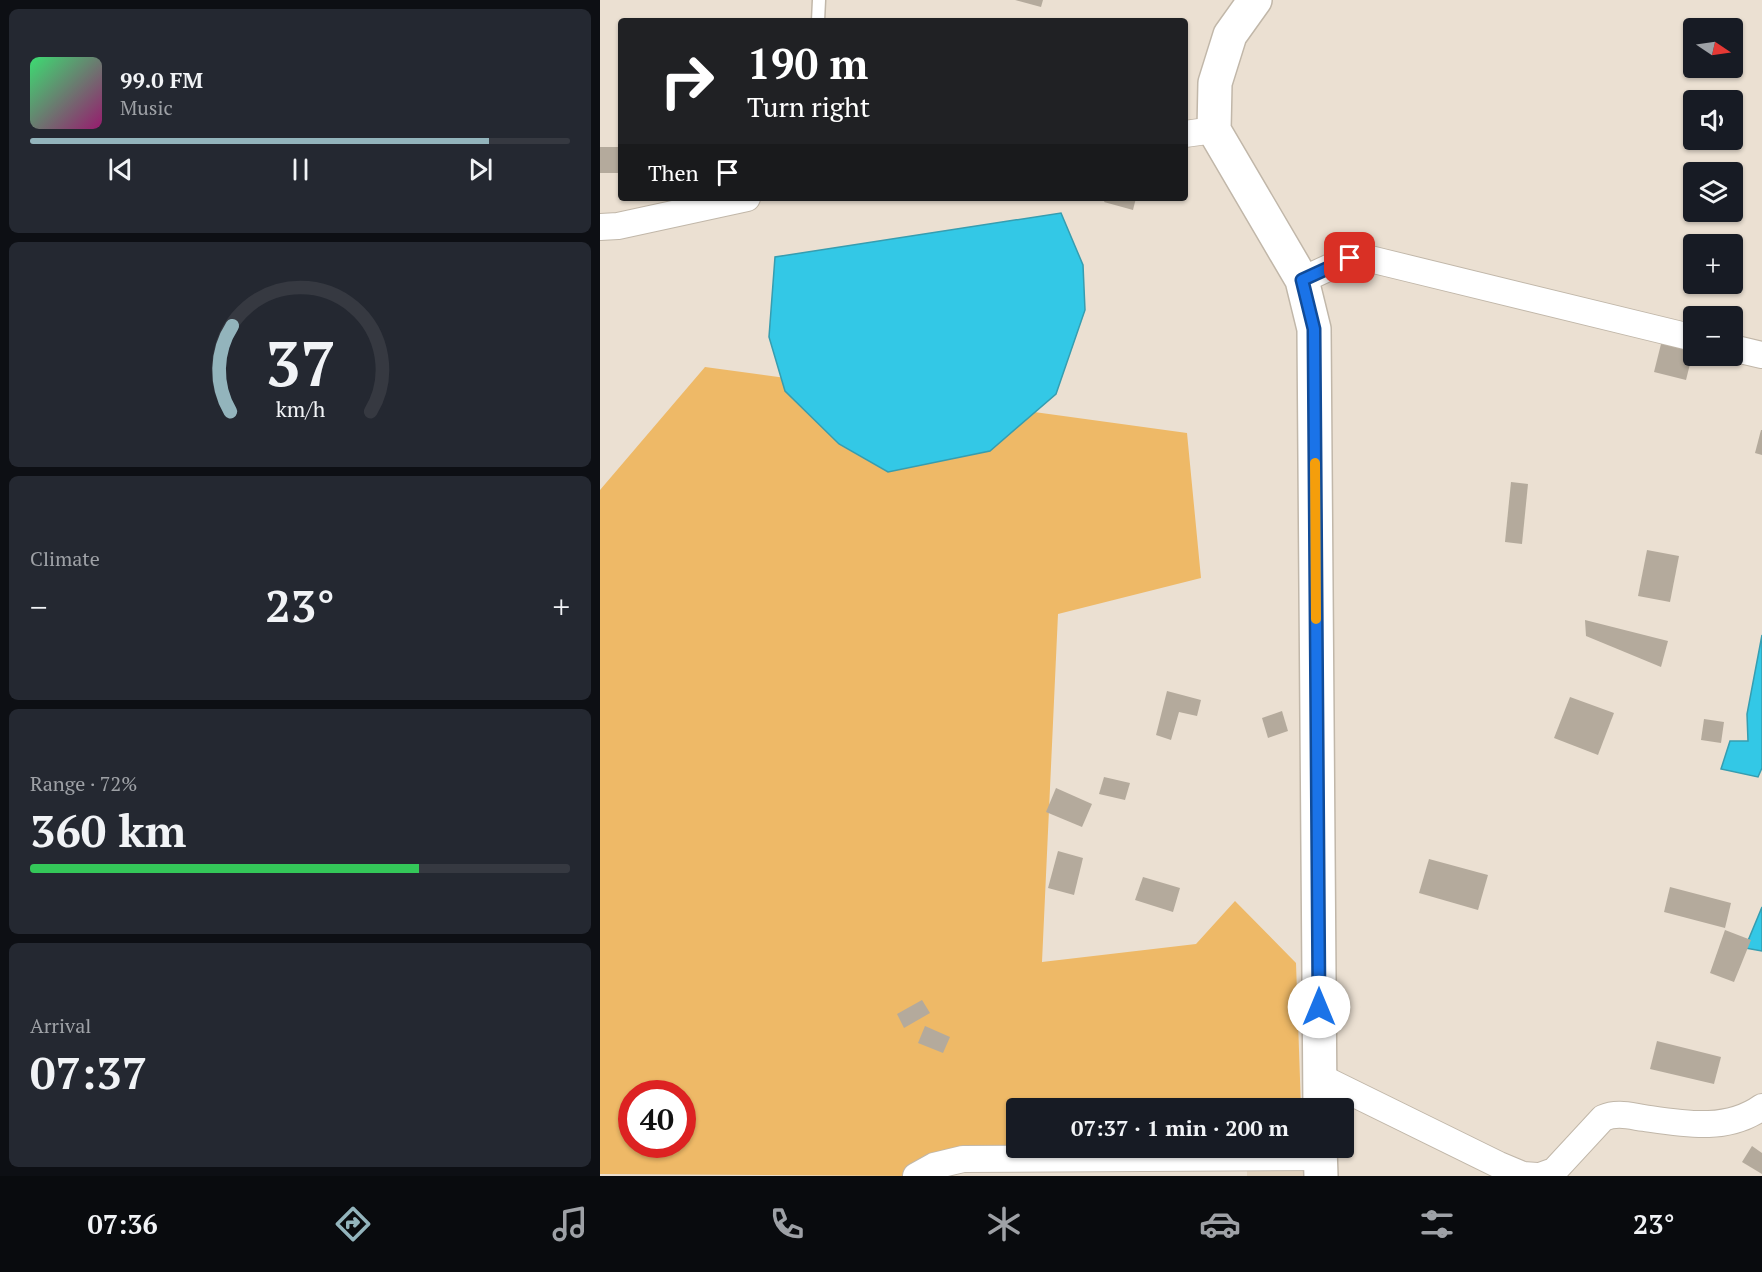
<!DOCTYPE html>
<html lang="en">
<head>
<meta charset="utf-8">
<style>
  body { margin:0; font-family:"PT Serif",serif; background:#242831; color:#f1f3f6; height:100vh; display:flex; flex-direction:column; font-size:22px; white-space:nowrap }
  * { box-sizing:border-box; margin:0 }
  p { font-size:20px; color:#9ea1a6 }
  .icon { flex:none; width:33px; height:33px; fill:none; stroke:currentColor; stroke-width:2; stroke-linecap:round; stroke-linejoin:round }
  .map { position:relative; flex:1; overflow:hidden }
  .side { display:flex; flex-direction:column; gap:9px; padding:9px; background:#0d0f14; width:600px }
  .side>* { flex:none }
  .hud { position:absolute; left:18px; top:18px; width:570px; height:183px; border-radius:6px; box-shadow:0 2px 4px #0004; background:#202124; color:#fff; overflow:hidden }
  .needle { width:39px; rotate:103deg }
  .fabs { position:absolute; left:1083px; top:18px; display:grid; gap:12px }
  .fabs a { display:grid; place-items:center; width:60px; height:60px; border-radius:6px; background:#171b24; box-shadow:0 2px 4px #0004; font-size:30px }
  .speed { position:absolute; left:18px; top:1080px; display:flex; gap:12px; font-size:30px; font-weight:700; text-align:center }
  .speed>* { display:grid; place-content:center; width:78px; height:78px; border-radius:50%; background:#171b24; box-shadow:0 2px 4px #0004; line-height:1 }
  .speed .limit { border:9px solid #d22; background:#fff; color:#111 }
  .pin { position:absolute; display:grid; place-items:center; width:51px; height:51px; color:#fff; margin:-26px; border-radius:12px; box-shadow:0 3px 9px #0006 }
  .me { position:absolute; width:66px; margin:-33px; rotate:0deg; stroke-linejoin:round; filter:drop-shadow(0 0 4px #0008) }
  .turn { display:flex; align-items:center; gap:21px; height:126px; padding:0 30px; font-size:27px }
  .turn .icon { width:78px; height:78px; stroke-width:2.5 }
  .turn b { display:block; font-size:42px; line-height:51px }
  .then { display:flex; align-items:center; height:57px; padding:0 30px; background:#0003; gap:12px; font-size:22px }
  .big { font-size:45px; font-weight:700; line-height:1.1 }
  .side .widget { flex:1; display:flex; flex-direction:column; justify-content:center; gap:9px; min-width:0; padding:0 21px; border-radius:9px; background:#242831 }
  .side .dial { align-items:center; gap:0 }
  .dial svg { height:156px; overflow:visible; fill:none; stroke:#363941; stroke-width:7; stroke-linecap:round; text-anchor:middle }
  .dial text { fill:#f1f3f6; stroke:none }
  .song { display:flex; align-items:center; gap:18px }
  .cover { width:72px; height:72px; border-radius:9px; background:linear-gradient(135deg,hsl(140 70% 55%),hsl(320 70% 35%)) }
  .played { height:6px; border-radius:3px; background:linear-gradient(90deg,#93b4bc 85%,#363941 85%) }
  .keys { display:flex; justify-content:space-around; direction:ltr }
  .heat { display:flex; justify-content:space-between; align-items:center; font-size:33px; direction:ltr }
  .charge { height:9px; border-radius:4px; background:linear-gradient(90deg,#34c759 72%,#363941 0) }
  .trip { position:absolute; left:406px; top:1098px; width:348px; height:60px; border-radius:6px; background:#171b24; box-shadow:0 2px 4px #0004; font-weight:700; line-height:60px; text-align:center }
  .menu { display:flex; height:96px; justify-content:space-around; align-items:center; background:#090b0e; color:#9ea1a6 }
  .menu .icon { width:42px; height:42px }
  .menu .on { color:#93b4bc }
  .menu b { font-size:27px; color:#f1f3f6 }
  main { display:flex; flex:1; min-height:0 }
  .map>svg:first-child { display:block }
</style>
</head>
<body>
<main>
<section class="side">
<div class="widget">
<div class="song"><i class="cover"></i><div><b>99.0 FM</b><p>Music</p></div></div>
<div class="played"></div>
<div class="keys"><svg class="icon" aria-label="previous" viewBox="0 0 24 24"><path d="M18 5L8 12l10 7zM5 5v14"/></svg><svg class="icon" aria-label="pause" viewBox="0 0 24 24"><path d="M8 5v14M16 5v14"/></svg><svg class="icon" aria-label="next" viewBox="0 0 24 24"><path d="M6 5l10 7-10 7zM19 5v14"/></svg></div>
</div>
<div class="widget dial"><svg viewBox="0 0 100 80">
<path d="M14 69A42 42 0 1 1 86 69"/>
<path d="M14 69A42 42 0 0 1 15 25" stroke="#93b4bc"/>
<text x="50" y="56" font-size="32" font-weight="700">37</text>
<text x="50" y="72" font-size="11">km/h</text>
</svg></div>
<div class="widget"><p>Climate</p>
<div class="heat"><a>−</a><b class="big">23°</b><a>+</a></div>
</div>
<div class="widget"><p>Range · 72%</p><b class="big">360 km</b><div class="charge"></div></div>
<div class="widget"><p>Arrival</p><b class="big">07:37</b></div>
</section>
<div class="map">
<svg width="1162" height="1176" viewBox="0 0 1162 1176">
  <rect width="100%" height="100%" fill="#ebe0d2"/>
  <!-- built -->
  <path fill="#e2d3be" d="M711,1168V1176H647V1171Z"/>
  <!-- green -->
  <path fill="#eeb967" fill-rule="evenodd" d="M105,367L587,433L601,578L458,614L442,962L596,944L635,901L696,963L701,1108H417V1142L315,1176L0,1174V490ZM32,1094H82V1144H32Z"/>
  <!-- water -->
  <g fill="#33c8e6" stroke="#369db0" stroke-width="1.5">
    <path d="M461,213L483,265L485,310L456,394L390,451L288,472L239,444L185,391L169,337L175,257Z"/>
    <path d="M1162,635V768L1158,777L1121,769L1130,741H1148L1147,714Z"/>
    <path d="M1162,907V951L1145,948Z"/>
  </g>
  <!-- building -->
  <g fill="#b4aa9c">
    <path d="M415,0H443L441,7Z"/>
    <rect x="0" y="147" width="21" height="26"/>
    <path d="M506,198H536L533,210L504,202Z"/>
    <path d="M1062,340L1094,348L1086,380L1054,372Z"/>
    <path d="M1161,430H1162V455L1155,453Z"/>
    <path d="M911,482L928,484L922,544L905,542Z"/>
    <path d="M1047,550L1079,556L1070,602L1038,596Z"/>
    <path d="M985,620L1068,641L1061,667L986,636Z"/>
    <path d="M567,691L601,700L597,716L579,712L571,740L556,735Z"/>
    <path d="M970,697L1014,713L998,755L954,738Z"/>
    <path d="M682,711L688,731L668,738L662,718Z"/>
    <path d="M1104,719L1124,722L1121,743L1101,740Z"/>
    <path d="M504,777L530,783L525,800L499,794Z"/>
    <path d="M456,788L492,804L482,827L446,812Z"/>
    <path d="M458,851L483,858L474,895L448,888Z"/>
    <path d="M829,859L888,875L878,910L819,893Z"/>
    <path d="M543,877L580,888L573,912L535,900Z"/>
    <path d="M1070,887L1131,903L1125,928L1064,912Z"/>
    <path d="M1125,930L1151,940L1134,982L1110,973Z"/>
    <path d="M322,1000L330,1013L304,1028L297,1014Z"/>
    <path d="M325,1026L350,1037L343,1053L318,1043Z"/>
    <path d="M1057,1041L1121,1057L1114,1084L1050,1069Z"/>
    <path d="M1152,1146L1162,1153V1174L1142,1162Z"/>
  </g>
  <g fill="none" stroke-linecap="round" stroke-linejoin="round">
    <defs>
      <path id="lane" d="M218,21L219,0"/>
      <g id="street">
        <path d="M585,134L614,130"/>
        <path d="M0,227L18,226L147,198"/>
        <path d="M702,280L750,258L770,259L1094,338"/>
        <path d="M1132,348L1162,355"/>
        <path d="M720,1077L899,1165L923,1175L937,1176"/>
        <path d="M316,1176L334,1166L363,1159L721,1157"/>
        <path d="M940,1176L954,1171L1003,1118C1017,1112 1030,1116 1044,1118C1085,1124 1127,1132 1162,1107"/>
      </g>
      <g id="secondary">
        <path d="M655,0L630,35L615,83L614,130L702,280L714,329L720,1108"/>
        <path d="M720,1148L721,1176"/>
      </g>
    </defs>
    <!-- lane casing -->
    <use href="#lane" stroke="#c1b7a9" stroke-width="15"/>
    <!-- street casing -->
    <use href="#street" stroke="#c1b7a9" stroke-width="28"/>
    <!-- secondary casing -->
    <use href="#secondary" stroke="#c1b7a9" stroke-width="36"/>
    <!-- lane -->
    <use href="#lane" stroke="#fff" stroke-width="12"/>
    <!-- street -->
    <use href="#street" stroke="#fff" stroke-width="26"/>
    <!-- secondary -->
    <use href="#secondary" stroke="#fff" stroke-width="33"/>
  </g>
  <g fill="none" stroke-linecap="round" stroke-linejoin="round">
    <defs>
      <path id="route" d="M719,1007L714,329L702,280L750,258"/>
    </defs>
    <!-- route casing -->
    <use href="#route" stroke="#114b97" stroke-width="15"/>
    <!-- route -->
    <use href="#route" stroke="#1a73e8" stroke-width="10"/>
    <!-- slow -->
    <path stroke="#f59e0b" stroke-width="10" d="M715,463L716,619"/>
  </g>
</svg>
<div class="fabs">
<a><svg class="needle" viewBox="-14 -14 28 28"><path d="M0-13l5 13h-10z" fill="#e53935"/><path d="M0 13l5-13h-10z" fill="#9ea1a6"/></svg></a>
<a><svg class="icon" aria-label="sound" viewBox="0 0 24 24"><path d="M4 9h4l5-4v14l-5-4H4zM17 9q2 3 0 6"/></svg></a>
<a><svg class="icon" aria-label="layers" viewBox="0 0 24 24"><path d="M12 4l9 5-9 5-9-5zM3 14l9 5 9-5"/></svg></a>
<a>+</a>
<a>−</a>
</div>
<div class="speed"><div class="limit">40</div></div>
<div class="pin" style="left:750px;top:258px;background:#d93025"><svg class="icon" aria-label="arrive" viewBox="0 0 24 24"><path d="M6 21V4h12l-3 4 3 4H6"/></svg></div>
<svg class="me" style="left:719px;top:1007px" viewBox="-20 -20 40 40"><circle r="19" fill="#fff"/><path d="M0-13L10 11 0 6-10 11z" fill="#1a73e8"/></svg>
<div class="trip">07:37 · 1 min · 200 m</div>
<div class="hud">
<div class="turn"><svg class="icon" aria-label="right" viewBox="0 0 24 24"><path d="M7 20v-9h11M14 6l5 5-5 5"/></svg><div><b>190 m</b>Turn right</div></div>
<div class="then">Then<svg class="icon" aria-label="arrive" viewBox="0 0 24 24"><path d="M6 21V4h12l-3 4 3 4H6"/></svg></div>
</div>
</div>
</main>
<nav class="menu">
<b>07:36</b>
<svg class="icon on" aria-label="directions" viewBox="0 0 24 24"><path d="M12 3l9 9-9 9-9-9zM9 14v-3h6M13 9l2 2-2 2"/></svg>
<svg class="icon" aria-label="music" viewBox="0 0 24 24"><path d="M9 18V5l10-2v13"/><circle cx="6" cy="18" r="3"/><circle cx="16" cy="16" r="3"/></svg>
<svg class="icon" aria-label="phone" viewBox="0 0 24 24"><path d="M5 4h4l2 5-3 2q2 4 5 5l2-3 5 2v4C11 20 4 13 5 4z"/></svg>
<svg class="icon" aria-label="climate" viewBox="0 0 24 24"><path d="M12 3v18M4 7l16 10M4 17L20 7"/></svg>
<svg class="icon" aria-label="car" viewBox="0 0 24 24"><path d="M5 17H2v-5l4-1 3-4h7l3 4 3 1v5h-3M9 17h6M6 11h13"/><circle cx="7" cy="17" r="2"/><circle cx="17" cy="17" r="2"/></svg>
<svg class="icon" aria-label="filters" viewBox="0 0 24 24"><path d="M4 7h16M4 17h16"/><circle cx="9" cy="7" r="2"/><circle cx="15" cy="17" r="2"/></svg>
<b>23°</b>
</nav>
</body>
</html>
